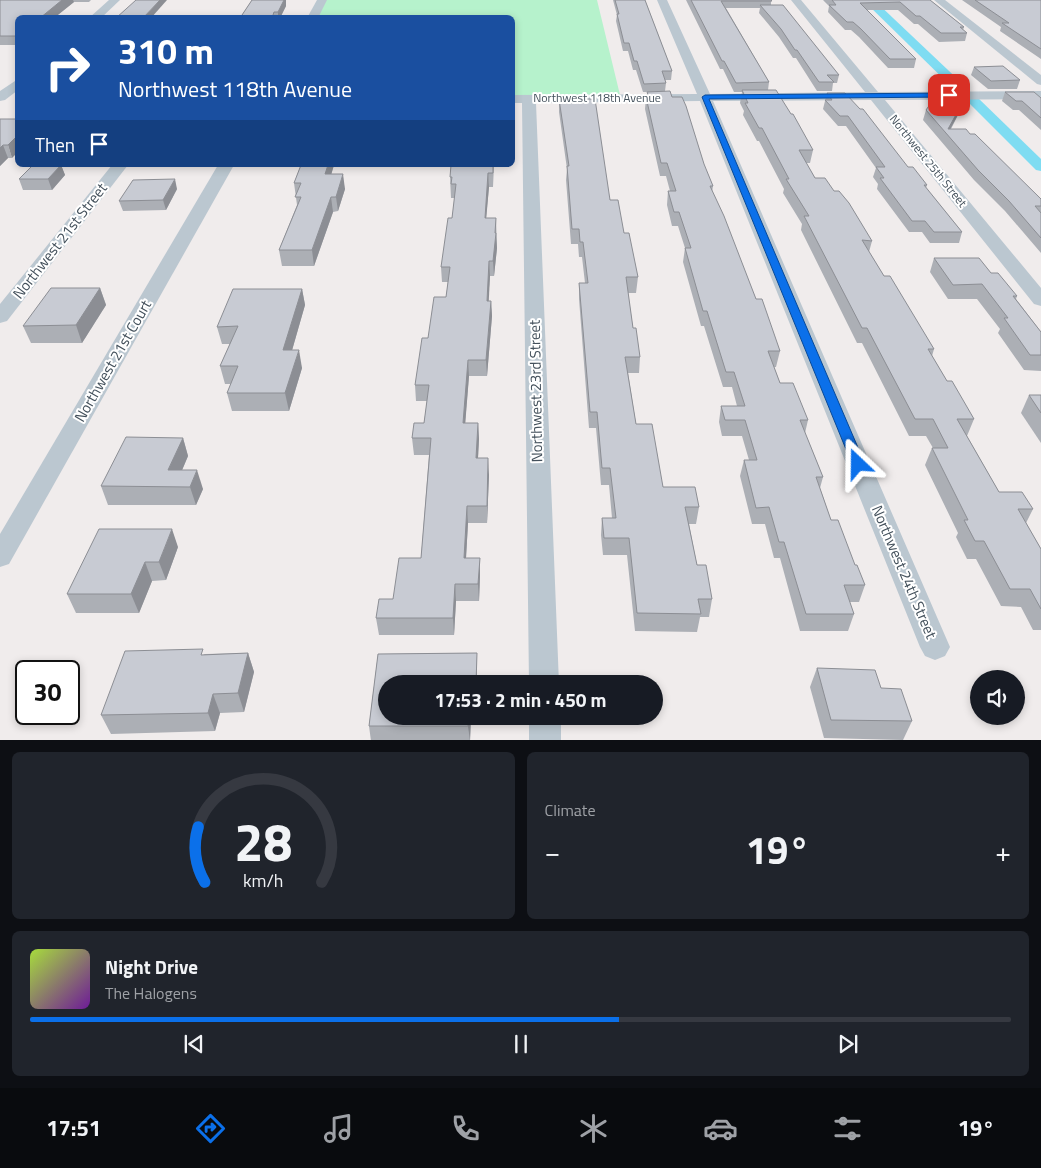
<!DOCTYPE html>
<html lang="en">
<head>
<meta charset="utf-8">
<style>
  body { margin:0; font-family:"Titillium Web",sans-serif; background:#20242c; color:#f1f3f6; height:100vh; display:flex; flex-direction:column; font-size:19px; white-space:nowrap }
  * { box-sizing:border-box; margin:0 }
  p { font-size:16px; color:#9ea1a6 }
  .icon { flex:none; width:28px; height:28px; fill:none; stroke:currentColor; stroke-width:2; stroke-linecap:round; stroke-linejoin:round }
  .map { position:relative; height:740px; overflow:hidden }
  .details { display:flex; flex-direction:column; gap:12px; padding:12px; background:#0d0f14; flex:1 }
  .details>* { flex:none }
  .guide { position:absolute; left:15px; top:15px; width:500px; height:152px; border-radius:8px; box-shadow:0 2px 8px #0003; background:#1a4fa0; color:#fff; overflow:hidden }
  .fabs { position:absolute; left:970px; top:670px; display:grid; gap:10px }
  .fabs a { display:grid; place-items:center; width:55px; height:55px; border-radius:50%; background:#171b24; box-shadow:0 2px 8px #0003; font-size:25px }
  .speed { position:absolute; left:15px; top:660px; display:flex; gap:10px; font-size:25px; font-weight:700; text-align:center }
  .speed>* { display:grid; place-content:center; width:65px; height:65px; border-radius:50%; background:#171b24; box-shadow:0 2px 8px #0003; line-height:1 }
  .speed .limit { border:2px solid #111; border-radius:8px; background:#fff; color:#111 }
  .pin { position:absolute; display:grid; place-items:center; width:42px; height:42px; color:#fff; margin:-21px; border-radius:10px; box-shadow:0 2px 8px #0006 }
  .me { position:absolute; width:55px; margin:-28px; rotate:337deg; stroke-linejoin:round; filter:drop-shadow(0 0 4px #0008) }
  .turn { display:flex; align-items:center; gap:18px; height:105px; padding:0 20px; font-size:22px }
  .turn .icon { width:65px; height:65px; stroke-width:2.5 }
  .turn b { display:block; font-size:35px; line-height:42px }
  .then { display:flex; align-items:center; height:48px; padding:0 20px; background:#0003; gap:10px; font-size:19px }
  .big { font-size:38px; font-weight:700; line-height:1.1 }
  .details .tile { flex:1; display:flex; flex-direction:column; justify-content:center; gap:8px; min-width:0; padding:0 18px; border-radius:8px; background:#20242c }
  .details .dial { align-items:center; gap:0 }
  .dial svg { height:130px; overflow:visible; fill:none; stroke:#363941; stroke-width:7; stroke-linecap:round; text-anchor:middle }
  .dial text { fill:#f1f3f6; stroke:none }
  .song { display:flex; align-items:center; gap:15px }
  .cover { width:60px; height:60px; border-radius:8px; background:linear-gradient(135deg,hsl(80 70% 55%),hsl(280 70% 35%)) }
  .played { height:5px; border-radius:2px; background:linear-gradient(90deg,#0b70ea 60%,#363941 60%) }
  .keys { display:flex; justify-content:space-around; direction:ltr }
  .heat { display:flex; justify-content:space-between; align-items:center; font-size:28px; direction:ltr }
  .details .tiles { flex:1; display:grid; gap:12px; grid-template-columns:1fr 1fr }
  .tile:last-child { grid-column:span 2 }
  .trip { position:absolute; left:378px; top:675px; width:285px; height:50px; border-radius:25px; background:#171b24; box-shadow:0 2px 8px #0003; font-weight:700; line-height:50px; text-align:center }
  .menu { display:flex; height:80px; justify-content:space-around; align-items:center; background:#090b0e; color:#9ea1a6 }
  .menu .icon { width:35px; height:35px }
  .menu .on { color:#0b70ea }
  .menu b { font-size:22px; color:#f1f3f6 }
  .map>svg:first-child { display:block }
</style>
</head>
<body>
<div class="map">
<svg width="1041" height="741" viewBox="0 0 1041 741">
  <rect width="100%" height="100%" fill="#f0ecec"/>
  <!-- green -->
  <path fill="#b6f2cc" d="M326,0H597L620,95L513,96L512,18H316Z"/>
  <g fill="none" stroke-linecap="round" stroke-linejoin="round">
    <!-- canal -->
    <g fill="#7fdcf2" fill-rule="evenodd">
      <path d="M863,0H874L967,88L969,91L967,94H959Z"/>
      <path d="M973,96L977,97L1041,159V171L1036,170L969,103L967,100Z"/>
    </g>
    <!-- minor -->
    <g fill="#bbc7d0" fill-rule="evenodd">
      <path d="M109,0H120L101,18H89Z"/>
      <path d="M317,0H327L318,18H307Z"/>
      <path d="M657,0H667L710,94L865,92L791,0H801L878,92L1041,91V99L885,100L1041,288V306L1034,304L871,100L713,101L950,647L945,656L935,660L925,656L920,647L700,101L536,103L559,684H529L522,103H512V95L697,94Z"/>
      <path d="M934,0H945L1041,75V85L1037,84Z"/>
      <path d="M18,79V90L5,100L0,101V91Z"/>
      <path d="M112,165H128L7,321L0,323V304Z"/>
      <path d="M218,165H234L9,564L0,567V534Z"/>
      <rect x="529" y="716" width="32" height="25"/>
    </g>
  </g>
  <!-- wall -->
  <g fill="#acafb5">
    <path d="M0,0H91L89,2H74L54,18H18V45H0Z"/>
    <path d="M252,0H286V6L280,18H240Z"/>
    <path d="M613,0H645L672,71L671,80H665L666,83L665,91L672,97L713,186L712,192L756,299L780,351L776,367H774L780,383L808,420L805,433L823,477L820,488L831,520L865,585L859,602H849L854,614L848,631H800L780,558H774L765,524H752L740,476L744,460H749L742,436H722L719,422L721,406H737L732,387H723L704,326H701L683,262L685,248L678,226H672L667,205L668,191H670L666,176H660L645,109L646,97H647V92H643L636,70H633L628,51H623L616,21L617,15Z"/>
    <path d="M686,0H771V5L839,75L837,83H833L832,91H817L796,58H793L779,37L759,13L760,8H726L769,82L768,90L813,150L810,163H806L815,178L834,191L872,241L869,252L884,276L934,349L932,356L947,381L974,419L967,436L999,492L1033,509L1026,523L1041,549V630H1033L1021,607L1001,606L976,559H967L956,537L958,533L925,465L932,448H933L926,436H909L862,343H857L801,230L802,224L783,193L784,189L759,141H757L743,115L744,111L740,103L742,92H734L723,69H720Z"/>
    <path d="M823,0H930L964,27L963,30L967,33L965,41L939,42L918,24H914L898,10H867L916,59L914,68H888L859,37L851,30H845L828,12L829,6Z"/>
    <path d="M962,0H1041V59L1000,31L1001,27Z"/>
    <path d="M974,67L1020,80L1017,89H988L971,75Z"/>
    <path d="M1005,92L1041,98V130L1019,110H1013L1002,101Z"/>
    <path d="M827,93L908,167L927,185L926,188L962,232L959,243H930L922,232H909L877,189L878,184L873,177L876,168L846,126H838L823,109Z"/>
    <path d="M559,99L610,200L624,233L638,277L636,293H628L633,328L640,357L639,373H628L636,424L663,487L699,507L696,524H689L697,565L712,599L709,617H700L697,632L635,631L627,555H603L601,535L602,518H612L609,485H601L596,428H589L579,299V283H585L582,257H579L578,244H571L566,180L567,169L559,112Z"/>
    <path d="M963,102L960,111L951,129L970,134L1041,199V253L1005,211L974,180L923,120L926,110Z"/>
    <path d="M0,119L12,158H8L0,166Z"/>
    <path d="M61,165L65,175L52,190H23L19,179Z"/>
    <path d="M301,165H334L331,174L345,189L338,211L333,212L314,266H282L279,250L297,205L294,183Z"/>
    <path d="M494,165L493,187H489L486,218H496L497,248L494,276H490L488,301H491L492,316L487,376H469L465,423H478L479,439L478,458L489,475L487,523H468L466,558H480V575L479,601H456L454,635H379L376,618L393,599L421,558L429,455H414L412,438L424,423L427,401H416L415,385L428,338L446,297L448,282H442L441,267L452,218L455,198H451L450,177Z"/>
    <path d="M177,189L166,210L123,211L119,201Z"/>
    <path d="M934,258L991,273L1017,296L1016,299L1041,332V371L1024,370L998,333L1000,329L977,299H948L930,272Z"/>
    <path d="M100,288L106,305L82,343H31L23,326Z"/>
    <path d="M302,289L305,305L292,350L302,368L289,411H232L227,393L231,384H225L220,366L230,344H222L217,327Z"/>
    <path d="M1029,395H1041V443L1021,413Z"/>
    <path d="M183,438L188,456L182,470L203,489L196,505H108L101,486Z"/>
    <path d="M178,547L166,580L152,581L139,613H76L67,594Z"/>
    <path d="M248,653L254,672L244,712L220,713L215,731L111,734L101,715L205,654Z"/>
    <path d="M477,653V684H386V716H471L470,741H371L369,726L378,654Z"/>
    <path d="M817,668L881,688L912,721L903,740L824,738L810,687Z"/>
  </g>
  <!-- shaded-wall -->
  <g fill="#8c8e94">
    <path d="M62,0H73L74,2L54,18H40Z"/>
    <path d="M160,0H167L151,18H143Z"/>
    <path d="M281,0H286V6L280,18H278V12Z"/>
    <path d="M963,102L960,111L947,135L948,129Z"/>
    <path d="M18,135V152L12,158L8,145Z"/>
    <path d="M3,145L8,158L0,166V148Z"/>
    <path d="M61,165L65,175L52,190L48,179Z"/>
    <path d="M328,165H334L327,189L325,174Z"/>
    <path d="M488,173L489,187L485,232V218Z"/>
    <path d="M343,174L345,189L338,211L336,197Z"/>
    <path d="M175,179L177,189L166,210L163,200Z"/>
    <path d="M331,197L333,212L314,266L312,250Z"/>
    <path d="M496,218L495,242L496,233L497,248L494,276L493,261Z"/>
    <path d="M489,261L490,276L488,316L487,301Z"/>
    <path d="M100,288L106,305L82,343L76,325Z"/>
    <path d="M302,289L305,305L287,368L283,350Z"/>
    <path d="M491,301L492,316L487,376L486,360Z"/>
    <path d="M299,350L302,368L289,411L285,393Z"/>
    <path d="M468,360L469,376L464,439L463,423Z"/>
    <path d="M478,423L479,439L477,475L476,458Z"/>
    <path d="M183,438L188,456L175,487L168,470Z"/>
    <path d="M488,458L489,475L487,523V506Z"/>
    <path d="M197,470L203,489L196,505L190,487Z"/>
    <path d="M467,506L468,523L465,575L464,558Z"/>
    <path d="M172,529L178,547L166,580L159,562Z"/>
    <path d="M480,558V575L479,601L478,584Z"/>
    <path d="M145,562L152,581L139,613L131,594Z"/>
    <path d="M455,584L456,601L454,635L453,618Z"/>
    <path d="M248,653L254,672L244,712L238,693Z"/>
    <path d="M213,694L220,713L215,731L208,713Z"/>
    <path d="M469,716H471L470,741L468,726Z"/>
  </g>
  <!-- building -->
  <g fill="#c8cbd3" stroke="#8c8e94">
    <path d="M0,0H62L40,18H18V35L17,36H0Z"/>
    <path d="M136,0H160L143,18H116Z"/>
    <path d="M252,0H284L278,12H274L272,18H240Z"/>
    <path d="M615,0H645L672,71H662L666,83L644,84L637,61H634L629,43H624L617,14H619Z"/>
    <path d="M691,0H771L772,1H721L769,82L736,83L724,61H722Z"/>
    <path d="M832,0H930L964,27H960L967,33H941L920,16H916L900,2L860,3L916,59H890L861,29L853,22H847L829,5H836Z"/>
    <path d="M975,0H1041V49L1002,23H1009Z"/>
    <path d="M760,5H783L839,75H827L834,82H819L797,50H795L781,29Z"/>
    <path d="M1003,66L1020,80L991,81L974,67Z"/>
    <path d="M742,90H776L791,114H793L813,150H799L815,178H825L834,191H839L849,203L872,241L862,240L884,276H890L934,349H928L947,381H952L974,419H957L999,492H1022L1033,509H1018L1041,549V609L1030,589H1010L984,541H975L964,520H968L932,448H948L933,419H915L867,328H862L804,216H809L786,179H789L762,128H759L745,103H748Z"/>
    <path d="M670,91L672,97H682L686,106L704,164L713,186H710L724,216L756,299H762L780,351H768L780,383H793L808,420H800L823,477H816L831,520H838L855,565H857L865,585H844L854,614H806L784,542H779L769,507L756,508L744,460H757L745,420H725L721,406H745L734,372H726L707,311H703L685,248H691L679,212H674L668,191H676L667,163H661L646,97H649L647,92Z"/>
    <path d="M1005,92H1034L1041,98V118L1022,101H1016Z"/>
    <path d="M827,93H845L860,109H863L908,167H913L927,185H924L962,232H934L925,221H912L880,178H884L876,167H885L848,116H840L825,100H832Z"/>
    <path d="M935,97L963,102L948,129H966L970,134H975L1041,199V206H1035L1041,213V238L1009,201L978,170L926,110Z"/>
    <path d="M559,99H595L610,200H618L624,233H629L638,277H626L633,328H636L640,357H625L636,424H652L663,487H695L699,507H685L697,565H706L712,599H698L701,614L637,613L629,538H604L602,518H616L610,468H602L597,412H590L579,283H588L583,242H580L579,229H572L567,166H569Z"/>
    <path d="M0,119H18V135L8,145H3L0,148Z"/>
    <path d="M33,165H61L48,179H19Z"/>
    <path d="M301,165H328L325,174H343L336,197H331L312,250H279L301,197H295L301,183H294Z"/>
    <path d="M451,165H493V173H488L485,218H496L495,233H496L493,261H489L487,301H491L486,360H468L463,423H478L476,458H488L487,506H467L464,558H480L478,584H455L453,618H376L379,599H393L399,558H421L431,438H412L414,423H424L429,385H415L422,338H428L434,297H446L450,267H441L448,218H452L456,184H451L452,177H450Z"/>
    <path d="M175,179L163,200L119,201L133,180Z"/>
    <path d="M934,258H979L991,273H998L1017,296H1013L1041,332V355H1030L1004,318H1008L982,284L953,285Z"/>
    <path d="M51,288H100L76,325L23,326Z"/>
    <path d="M233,289H302L283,350H299L285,393H227L238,366H220L238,326L217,327Z"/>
    <path d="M1029,395H1041V413Z"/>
    <path d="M126,437L183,438L168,470H197L190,487L101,486Z"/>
    <path d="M99,529H172L159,562H145L131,594H67Z"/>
    <path d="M203,649L201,655L248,653L238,693L213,694L208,713L101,715L125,651Z"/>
    <path d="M477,653L476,684H386V716H469L468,726H369L378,654Z"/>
    <path d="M817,668L875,670L881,688L901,689L912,721L831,720Z"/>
  </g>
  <!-- route -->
  <path fill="#0b70ea" stroke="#074998" d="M949,93L951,94V97L709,99L865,464L863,467H854L852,464L702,97L705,95Z"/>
  <g text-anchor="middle" stroke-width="4" stroke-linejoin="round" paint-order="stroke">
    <!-- far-street labels -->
    <g font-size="12" fill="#43505b" stroke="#fff">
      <text x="597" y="102">Northwest 118th Avenue</text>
      <text transform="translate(928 161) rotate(51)" y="4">Northwest 25th Street</text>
    </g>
    <!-- street labels -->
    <g font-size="15" fill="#43505b" stroke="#fff">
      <text transform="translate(60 241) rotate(-52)" y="5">Northwest 21st Street</text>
      <text transform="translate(113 361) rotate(-60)" y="5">Northwest 21st Court</text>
      <text transform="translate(536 391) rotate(-91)" y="5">Northwest 23rd Street</text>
      <text transform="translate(904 572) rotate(67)" y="5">Northwest 24th Street</text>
    </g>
  </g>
</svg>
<div class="fabs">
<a><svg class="icon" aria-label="sound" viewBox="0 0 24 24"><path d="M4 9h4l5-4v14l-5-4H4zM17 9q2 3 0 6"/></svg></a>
</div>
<div class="speed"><div class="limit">30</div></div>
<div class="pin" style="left:949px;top:95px;background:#d93025"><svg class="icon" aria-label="arrive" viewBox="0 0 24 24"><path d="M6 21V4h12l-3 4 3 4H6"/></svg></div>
<svg class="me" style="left:858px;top:464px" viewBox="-20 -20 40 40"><path d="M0-17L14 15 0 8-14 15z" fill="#0b70ea" stroke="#fff" stroke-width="4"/></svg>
<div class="trip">17:53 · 2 min · 450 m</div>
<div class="guide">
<div class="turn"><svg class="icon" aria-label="right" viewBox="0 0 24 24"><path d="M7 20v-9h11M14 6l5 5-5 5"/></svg><div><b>310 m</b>Northwest 118th Avenue</div></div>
<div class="then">Then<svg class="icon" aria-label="arrive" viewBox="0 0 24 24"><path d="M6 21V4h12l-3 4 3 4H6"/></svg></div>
</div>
</div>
<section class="details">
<div class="tiles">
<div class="tile dial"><svg viewBox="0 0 100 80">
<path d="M14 69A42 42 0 1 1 86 69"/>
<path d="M14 69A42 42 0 0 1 10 35" stroke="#0b70ea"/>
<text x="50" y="56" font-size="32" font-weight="700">28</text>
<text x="50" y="72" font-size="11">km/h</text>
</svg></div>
<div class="tile"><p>Climate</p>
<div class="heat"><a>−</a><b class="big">19°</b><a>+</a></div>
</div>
<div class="tile">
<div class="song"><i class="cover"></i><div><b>Night Drive</b><p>The Halogens</p></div></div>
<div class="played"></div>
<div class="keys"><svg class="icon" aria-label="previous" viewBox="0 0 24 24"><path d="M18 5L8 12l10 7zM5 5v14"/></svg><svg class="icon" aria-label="pause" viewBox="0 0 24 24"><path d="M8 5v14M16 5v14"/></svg><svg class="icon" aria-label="next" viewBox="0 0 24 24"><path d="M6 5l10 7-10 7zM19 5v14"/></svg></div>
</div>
</div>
</section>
<nav class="menu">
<b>17:51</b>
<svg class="icon on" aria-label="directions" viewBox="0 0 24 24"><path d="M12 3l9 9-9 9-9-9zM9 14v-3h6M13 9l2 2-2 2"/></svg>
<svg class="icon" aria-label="music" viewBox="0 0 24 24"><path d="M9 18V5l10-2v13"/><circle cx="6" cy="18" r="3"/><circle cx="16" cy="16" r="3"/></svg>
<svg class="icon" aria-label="phone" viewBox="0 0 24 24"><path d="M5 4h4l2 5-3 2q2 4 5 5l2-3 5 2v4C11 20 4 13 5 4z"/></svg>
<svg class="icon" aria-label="climate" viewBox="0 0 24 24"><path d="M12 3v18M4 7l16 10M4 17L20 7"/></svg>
<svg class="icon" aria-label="car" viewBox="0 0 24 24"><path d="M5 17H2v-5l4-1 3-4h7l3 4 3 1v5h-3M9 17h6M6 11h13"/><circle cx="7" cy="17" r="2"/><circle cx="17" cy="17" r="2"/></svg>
<svg class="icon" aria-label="filters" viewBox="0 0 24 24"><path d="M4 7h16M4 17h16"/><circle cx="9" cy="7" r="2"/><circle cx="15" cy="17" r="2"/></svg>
<b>19°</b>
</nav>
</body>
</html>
